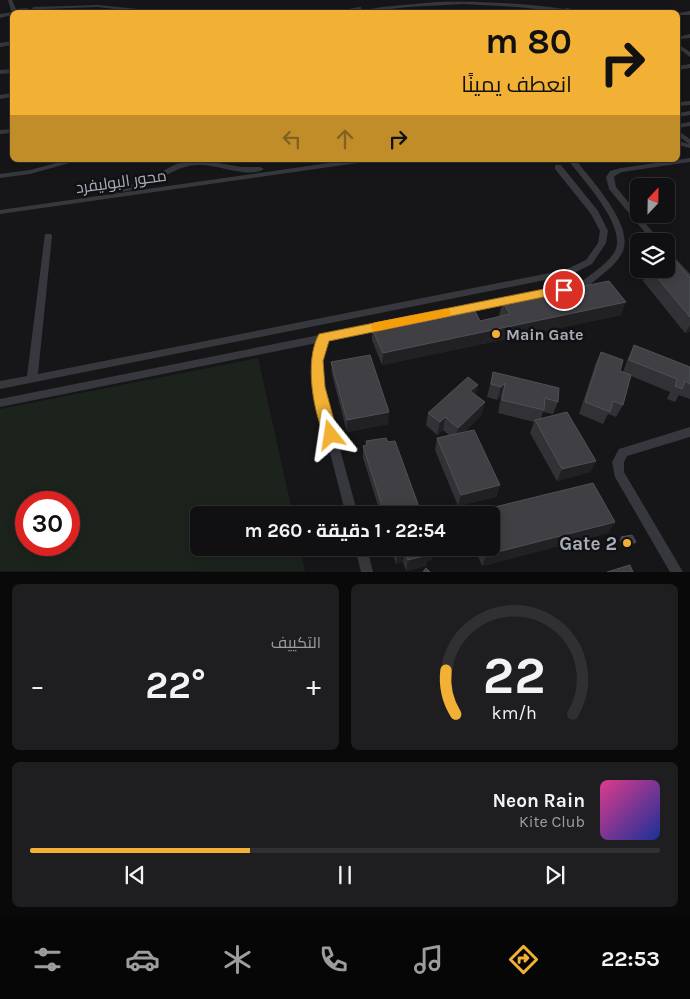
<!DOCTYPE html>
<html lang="ar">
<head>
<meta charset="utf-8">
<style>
  body { margin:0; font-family:Karla,Cairo,sans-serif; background:#1e1e20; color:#f1f3f6; direction:rtl; height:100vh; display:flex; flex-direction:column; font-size:19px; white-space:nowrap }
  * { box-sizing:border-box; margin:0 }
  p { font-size:16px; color:#9c9d9f }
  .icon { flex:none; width:28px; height:28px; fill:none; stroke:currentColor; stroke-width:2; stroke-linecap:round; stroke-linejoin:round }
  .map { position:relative; height:572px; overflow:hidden; direction:ltr }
  .side { display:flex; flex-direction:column; gap:12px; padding:12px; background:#09090a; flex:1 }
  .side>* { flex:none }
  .hud { position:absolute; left:10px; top:10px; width:670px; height:152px; border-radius:8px; box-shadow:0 2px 12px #0003,0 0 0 1px #303032; direction:rtl; background:#f2b134; color:#111; overflow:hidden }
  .needle { width:32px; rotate:22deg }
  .tools { position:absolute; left:630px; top:178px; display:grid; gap:10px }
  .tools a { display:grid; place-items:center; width:45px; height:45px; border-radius:8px; background:#101012; box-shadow:0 2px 12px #0003,0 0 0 1px #303032; font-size:25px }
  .speed { position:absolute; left:15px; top:491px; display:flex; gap:10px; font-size:25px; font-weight:700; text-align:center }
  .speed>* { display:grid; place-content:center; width:65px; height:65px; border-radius:50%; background:#101012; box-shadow:0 2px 12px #0003,0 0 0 1px #303032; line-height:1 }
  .speed .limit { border:8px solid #d22; background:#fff; color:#111 }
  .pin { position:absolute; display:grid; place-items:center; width:42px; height:42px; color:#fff; margin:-21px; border:2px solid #fff; border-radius:50%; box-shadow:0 1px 5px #0007 }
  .me { position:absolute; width:55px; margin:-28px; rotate:345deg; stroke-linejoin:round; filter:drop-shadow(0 0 4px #0008) }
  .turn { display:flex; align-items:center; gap:18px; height:105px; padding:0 25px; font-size:22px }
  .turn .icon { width:65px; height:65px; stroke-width:2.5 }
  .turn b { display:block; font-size:35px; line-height:42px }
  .lanes { display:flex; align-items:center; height:48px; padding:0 25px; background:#0003; justify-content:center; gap:25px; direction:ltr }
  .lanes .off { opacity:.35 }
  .big { font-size:38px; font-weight:700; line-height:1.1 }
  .side .widget { flex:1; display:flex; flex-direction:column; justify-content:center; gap:8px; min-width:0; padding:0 18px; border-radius:8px; background:#1e1e20 }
  .side .dial { align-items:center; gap:0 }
  .dial svg { height:130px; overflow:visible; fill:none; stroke:#303032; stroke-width:7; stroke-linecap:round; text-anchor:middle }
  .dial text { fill:#f1f3f6; stroke:none }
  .song { display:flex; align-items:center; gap:15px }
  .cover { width:60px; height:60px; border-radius:8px; background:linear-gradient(135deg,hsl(330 70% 55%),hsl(230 70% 35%)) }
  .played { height:5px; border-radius:2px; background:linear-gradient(90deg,#f2b134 35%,#303032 35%) }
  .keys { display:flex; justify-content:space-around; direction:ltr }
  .heat { display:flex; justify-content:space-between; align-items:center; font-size:28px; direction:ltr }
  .side .tiles { flex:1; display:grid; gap:12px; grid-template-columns:1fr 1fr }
  .widget:last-child { grid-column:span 2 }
  .trip { position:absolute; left:190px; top:506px; width:310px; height:50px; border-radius:8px; background:#101012; box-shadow:0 2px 12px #0003,0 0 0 1px #303032; font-weight:700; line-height:50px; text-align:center; direction:rtl }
  .tabs { display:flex; height:80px; justify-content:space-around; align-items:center; background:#060607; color:#9c9d9f }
  .tabs .icon { width:35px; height:35px }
  .tabs .selected { color:#f2b134 }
  .tabs b { font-size:22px; color:#f1f3f6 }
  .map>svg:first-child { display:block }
</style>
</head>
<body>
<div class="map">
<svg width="690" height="572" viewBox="0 0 690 572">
  <rect width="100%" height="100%" fill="#161618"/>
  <!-- green -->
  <path fill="#1c231d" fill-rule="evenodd" d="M258,358L293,515H199V548H300L305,571H0V409ZM26,502H69V545H26Z"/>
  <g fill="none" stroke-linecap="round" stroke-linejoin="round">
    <!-- minor -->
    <g fill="#37383d" fill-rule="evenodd">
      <path d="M8,0H12L16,9L27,8L29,10L33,9L32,8L34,7L98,5L148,10L151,12H140L98,7L42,9L40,12H14L11,11Z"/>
      <path d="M436,2C479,1 521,3 564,9L566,8L589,12H564L517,7L463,4L409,7L362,12H352L382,7Z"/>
      <path d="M359,7H361V9L343,12H334Z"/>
      <path d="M690,11V15H678V13Z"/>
      <path d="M12,12V15L0,18V14Z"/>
      <path d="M690,34V38L678,39V37Z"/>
      <path d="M12,41V45L0,47V43Z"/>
      <path d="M678,44L690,52V57L678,48Z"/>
      <path d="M690,64V68L678,70V66Z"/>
      <path d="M12,69V73L0,74V70Z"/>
      <path d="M12,93V97L0,99V95Z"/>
      <path d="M690,101V105L678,106V102Z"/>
      <path d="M690,111V115L678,117V113Z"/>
      <path d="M690,122V126L678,128V124Z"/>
      <path d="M12,129V133L0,134V130Z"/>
      <path d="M678,131L690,139V148L678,145V141L689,144L678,136Z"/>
      <path d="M690,158V162L622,172L616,175L614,177L616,187L660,241H652L609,189L606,177L610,171L621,168Z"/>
      <path d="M67,160H79L77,161L30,174L0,178V174L30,170Z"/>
      <path d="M200,160L242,167H260L264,169C249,179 217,164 199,165C178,165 164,178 145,186C136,190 125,191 115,193L111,191L112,189L140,183L176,164Z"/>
      <path d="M350,160H369L365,162L0,214V210Z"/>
      <path d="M568,160H576C591,180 636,227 622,253C614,268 598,277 586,288L327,341L322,361L323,387L358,515H346L313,387L312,361L317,343L0,407V399L319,335L323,333L325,334L580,283C591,274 608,264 615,251C627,226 583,180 568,160Z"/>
      <path d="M555,165H561L598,211L608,231L606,243L592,264L570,275L0,389V381L27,376L45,234H51L52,236L38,374L565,270L586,260L598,243L600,231L591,214L555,169Z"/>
      <path d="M666,250L669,251L690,274V282L687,281L666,258Z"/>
      <path d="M690,427V437L627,456L624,462V472L683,572H670L615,477L612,462L619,449Z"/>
      <path d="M355,548H367L373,572H361Z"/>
    </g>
  </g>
  <!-- wall -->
  <g fill="#323236">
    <path d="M649,269H666L690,278V332L685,333L643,281Z"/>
    <path d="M503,302L621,315L382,365L372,340V328L480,321L500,316L499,315Z"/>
    <path d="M634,345L690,367V399L679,395L675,402L667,399L670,392L631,376L623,405L616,417L608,414L603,424L579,414L595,365L601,352L620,371L623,372L628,358Z"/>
    <path d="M331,362L388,424L347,432L332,375Z"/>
    <path d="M493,372L558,402L553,414L543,412L541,419L596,461L590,472L557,481L530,433L534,422L498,413L501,396L497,400L487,397Z"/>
    <path d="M475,395L485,402L481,415L464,432L500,485L496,497L458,506L435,450L437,438L449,435L443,430L437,435L426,425L428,413Z"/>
    <path d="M366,441L388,442L422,515H381L363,458V446H366Z"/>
    <path d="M470,513L615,522L608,533L482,566L475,548H491V515H469Z"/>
    <path d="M621,537L634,545L624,548L619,540Z"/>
    <path d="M391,548H434L432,560L427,561L426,566L406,571L403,562L396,564Z"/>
  </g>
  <!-- shaded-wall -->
  <g fill="#212124">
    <path d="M626,302L621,315L382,365L383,353Z"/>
    <path d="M690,325V332L685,333Z"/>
    <path d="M505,383L501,396L497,400L501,387Z"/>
    <path d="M478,385L475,397L470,391Z"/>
    <path d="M485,402L481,415L455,440L458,428Z"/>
    <path d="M389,412L388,424L347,432V420Z"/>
    <path d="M445,417L443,430L437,435L440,422Z"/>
    <path d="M596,461L590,472L557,481L562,469Z"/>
    <path d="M500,485L496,497L458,506L461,495Z"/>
    <path d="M615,522L608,533L482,566L486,555Z"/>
    <path d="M636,542L634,545L624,548L626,545Z"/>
    <path d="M434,549L432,560L427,561L426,566L406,571L408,560L427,551Z"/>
    <path d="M405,552L403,562L396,564L398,553Z"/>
  </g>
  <!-- building -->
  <g fill="#3f3f44" stroke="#4f5156">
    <path d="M677,263L690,278V317L650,269H666V265Z"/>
    <path d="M609,281L626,302L383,353L372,328L473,307L480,321L510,314L503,302Z"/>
    <path d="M634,345L690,367V384L685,381L682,389L675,386L677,379L629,360Z"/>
    <path d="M601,352L623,360L620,371L631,375L623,405L613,401L610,412L585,402Z"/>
    <path d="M370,355L389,412L347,420L331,362Z"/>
    <path d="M493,372L559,388L558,402L545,398L544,410L502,400L505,383L501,387L491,384Z"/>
    <path d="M468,377L478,385L470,391L485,402L458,428L445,417L440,422L428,413Z"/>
    <path d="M567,412L596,461L562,469L535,420Z"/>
    <path d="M474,430L500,485L461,495L437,438Z"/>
    <path d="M386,438L388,442L395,441L422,515H385L363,446L367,445L366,441Z"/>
    <path d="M593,483L615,522L486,555L483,548H491V515H470V513Z"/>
    <path d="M632,535L636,542L626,545L621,537Z"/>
    <path d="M396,548H434V549L427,551L428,555L408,560L405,552L398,553Z"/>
    <path d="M630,565L633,572H607Z"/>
    <path d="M426,568L430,572H423Z"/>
  </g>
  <!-- route -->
  <path fill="#f2b134" stroke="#9d7322" d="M564,285L570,290L568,292L329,341L323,361L325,387L338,435L336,440L331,441L326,440C313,412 304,361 319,334Z"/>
  <!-- slow -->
  <path fill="#f59e0b" d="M445,309L449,310L451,313L449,316L377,331L373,330L371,326L373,323L377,322Z"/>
  <!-- markers -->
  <g fill="#f2b134" stroke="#111113" stroke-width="2">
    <circle cx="496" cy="334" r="5"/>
    <circle cx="627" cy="543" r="5"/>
  </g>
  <g text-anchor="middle" stroke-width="5" stroke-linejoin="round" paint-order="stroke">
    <!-- street labels -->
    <g font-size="16" fill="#a8adb8" stroke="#111113">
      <text transform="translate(121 181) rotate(-8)" y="6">محور البوليفرد</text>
    </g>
    <!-- poi labels -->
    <g font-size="16" font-weight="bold" fill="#a8adb8" stroke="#111113" text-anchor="start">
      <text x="506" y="340">Main Gate</text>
    </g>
    <!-- near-poi labels -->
    <g font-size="19" font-weight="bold" fill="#a8adb8" stroke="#111113" text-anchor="end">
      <text x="617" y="550">Gate 2</text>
    </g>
  </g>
</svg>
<div class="tools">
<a><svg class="needle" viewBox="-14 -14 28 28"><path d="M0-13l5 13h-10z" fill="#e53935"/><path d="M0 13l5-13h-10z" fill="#9c9d9f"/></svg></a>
<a><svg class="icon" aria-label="layers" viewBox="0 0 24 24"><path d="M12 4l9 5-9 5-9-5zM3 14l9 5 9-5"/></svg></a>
</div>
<div class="speed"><div class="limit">30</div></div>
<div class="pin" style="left:564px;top:290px;background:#d93025"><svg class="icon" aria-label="arrive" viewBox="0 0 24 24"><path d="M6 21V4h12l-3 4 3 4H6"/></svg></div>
<svg class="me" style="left:331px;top:435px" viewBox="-20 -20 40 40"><path d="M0-17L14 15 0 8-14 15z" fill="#f2b134" stroke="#fff" stroke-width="4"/></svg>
<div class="trip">22:54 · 1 دقيقة · 260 m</div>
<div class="hud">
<div class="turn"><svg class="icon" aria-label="right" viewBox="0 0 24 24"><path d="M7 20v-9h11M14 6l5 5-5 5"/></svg><div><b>80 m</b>انعطف يمينًا</div></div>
<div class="lanes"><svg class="icon off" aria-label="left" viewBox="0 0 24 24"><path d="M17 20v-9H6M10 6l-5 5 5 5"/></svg><svg class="icon off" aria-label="ahead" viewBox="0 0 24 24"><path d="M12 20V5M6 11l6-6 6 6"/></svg><svg class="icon" aria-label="right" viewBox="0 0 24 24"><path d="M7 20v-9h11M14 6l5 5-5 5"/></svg></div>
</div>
</div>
<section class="side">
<div class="tiles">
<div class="widget dial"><svg viewBox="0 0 100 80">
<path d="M14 69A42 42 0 1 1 86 69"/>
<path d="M14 69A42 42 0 0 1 8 42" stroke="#f2b134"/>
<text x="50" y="56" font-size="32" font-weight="700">22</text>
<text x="50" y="72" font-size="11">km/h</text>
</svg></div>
<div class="widget"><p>التكييف</p>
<div class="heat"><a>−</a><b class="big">22°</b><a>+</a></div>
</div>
<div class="widget">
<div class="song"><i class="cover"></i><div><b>Neon Rain</b><p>Kite Club</p></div></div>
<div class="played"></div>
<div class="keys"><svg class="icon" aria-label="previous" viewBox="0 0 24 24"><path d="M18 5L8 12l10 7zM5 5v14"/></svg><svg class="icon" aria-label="pause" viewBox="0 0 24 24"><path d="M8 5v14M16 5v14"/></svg><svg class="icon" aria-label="next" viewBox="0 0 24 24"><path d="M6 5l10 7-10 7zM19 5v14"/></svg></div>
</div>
</div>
</section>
<nav class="tabs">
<b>22:53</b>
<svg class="icon selected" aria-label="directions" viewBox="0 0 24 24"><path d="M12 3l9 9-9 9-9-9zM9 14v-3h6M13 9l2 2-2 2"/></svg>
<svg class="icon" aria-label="music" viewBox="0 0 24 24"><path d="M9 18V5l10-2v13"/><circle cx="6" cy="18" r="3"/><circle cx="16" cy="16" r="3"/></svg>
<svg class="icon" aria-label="phone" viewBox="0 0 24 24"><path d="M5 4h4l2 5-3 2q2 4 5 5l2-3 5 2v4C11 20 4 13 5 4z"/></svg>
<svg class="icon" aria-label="climate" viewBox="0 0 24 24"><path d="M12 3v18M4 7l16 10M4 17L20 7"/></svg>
<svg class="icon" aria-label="car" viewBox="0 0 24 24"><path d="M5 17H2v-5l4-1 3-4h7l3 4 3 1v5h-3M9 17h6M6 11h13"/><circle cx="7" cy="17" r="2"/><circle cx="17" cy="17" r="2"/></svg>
<svg class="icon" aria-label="filters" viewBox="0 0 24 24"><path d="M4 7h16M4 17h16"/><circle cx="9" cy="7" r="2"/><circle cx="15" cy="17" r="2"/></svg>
</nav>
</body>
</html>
